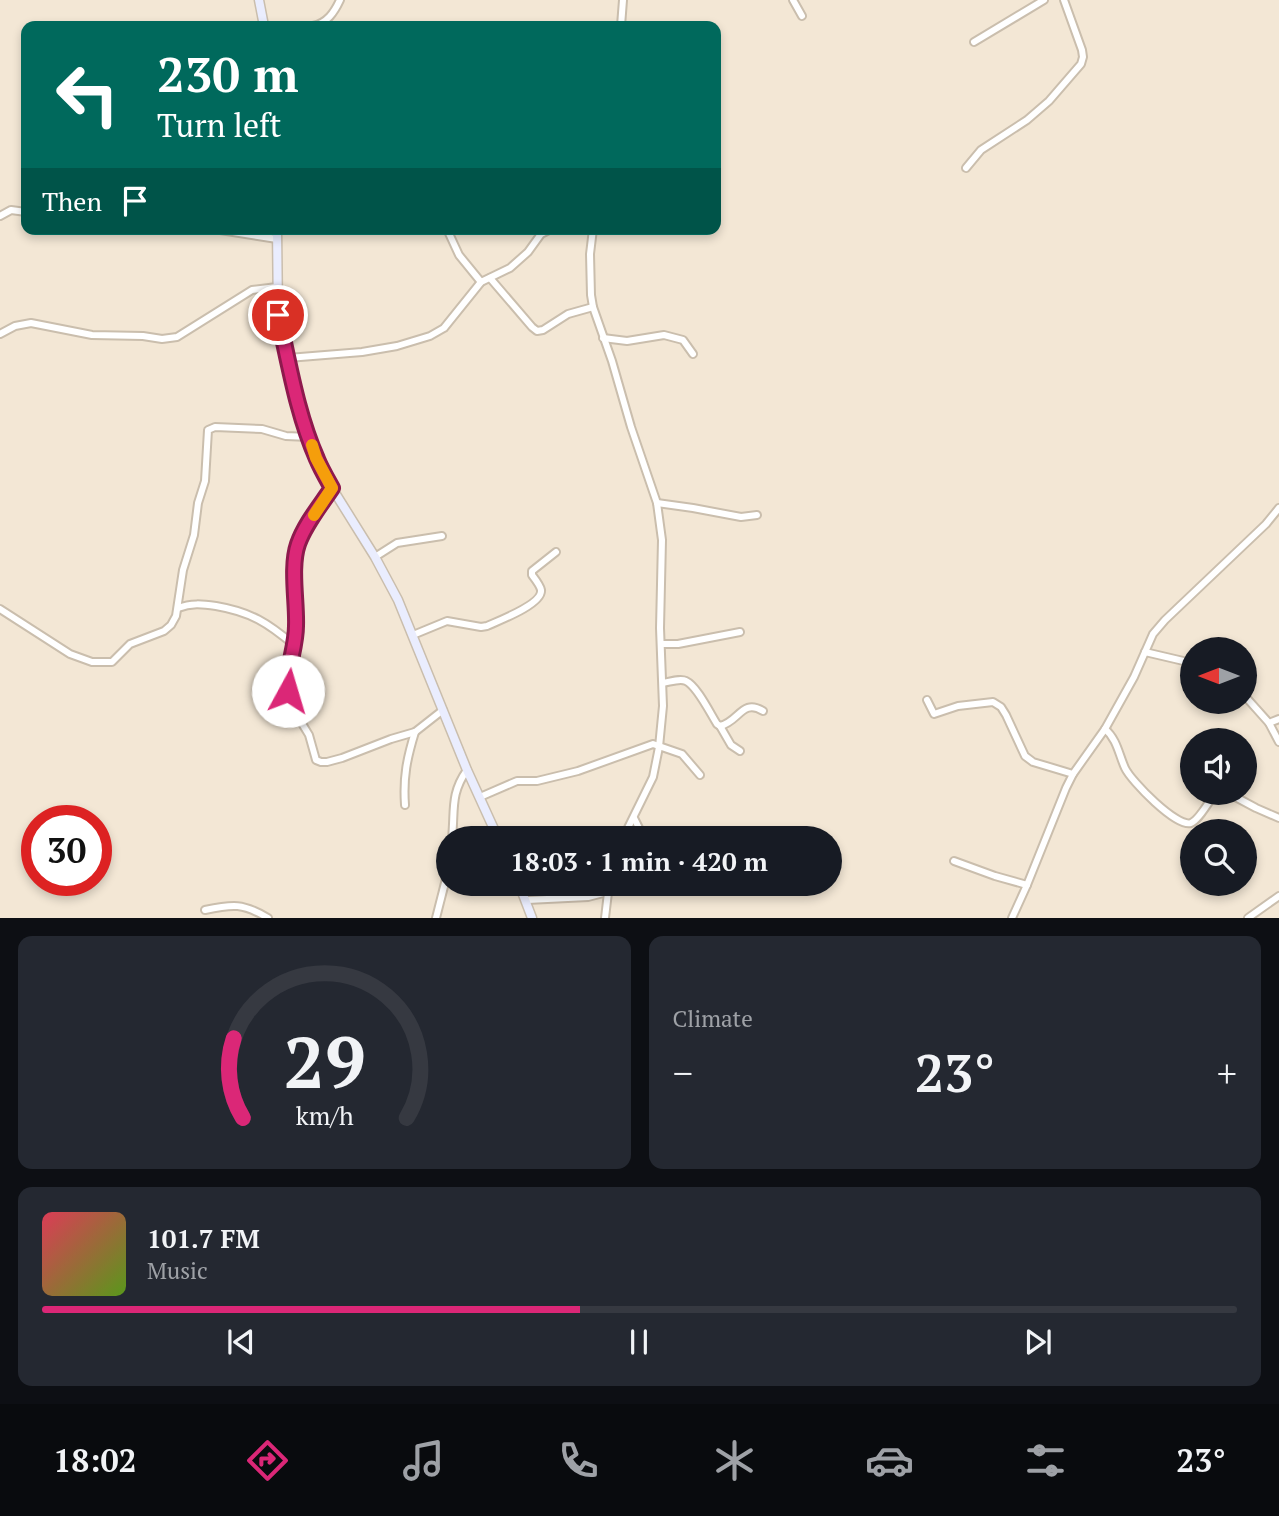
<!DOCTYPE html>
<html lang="en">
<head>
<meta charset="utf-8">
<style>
  body { margin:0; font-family:"PT Serif",serif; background:#242831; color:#f1f3f6; height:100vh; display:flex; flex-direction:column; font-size:26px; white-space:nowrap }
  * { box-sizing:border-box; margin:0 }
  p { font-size:23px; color:#9ea1a6 }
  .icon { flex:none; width:38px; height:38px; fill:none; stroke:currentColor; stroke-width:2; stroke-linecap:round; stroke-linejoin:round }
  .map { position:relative; height:918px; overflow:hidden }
  .details { display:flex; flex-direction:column; gap:18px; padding:18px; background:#0d0f14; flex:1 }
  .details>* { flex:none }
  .hud { position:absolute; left:21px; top:21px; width:700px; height:214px; border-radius:14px; box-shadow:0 4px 10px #0003; background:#00695c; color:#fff; overflow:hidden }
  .needle { width:46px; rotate:270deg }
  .fabs { position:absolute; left:1180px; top:637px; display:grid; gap:14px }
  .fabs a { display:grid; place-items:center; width:77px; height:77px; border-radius:50%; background:#171b24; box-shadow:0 4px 10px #0003; font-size:35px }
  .speed { position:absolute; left:21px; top:805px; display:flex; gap:14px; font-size:35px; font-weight:700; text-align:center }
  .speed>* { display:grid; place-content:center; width:91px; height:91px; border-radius:50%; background:#171b24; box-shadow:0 4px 10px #0003; line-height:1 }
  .speed .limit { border:10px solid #d22; background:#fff; color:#111 }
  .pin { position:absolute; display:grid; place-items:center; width:60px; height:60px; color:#fff; margin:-30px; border:4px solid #fff; border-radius:50%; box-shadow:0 2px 7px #0007 }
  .me { position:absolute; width:77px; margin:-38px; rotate:6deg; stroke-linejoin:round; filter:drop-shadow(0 0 5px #0008) }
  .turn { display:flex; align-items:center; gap:24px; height:147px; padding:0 21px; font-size:32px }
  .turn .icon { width:91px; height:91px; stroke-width:2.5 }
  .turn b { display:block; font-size:49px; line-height:60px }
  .then { display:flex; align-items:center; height:66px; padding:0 21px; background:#0003; gap:14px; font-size:26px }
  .big { font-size:52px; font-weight:800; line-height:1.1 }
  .details .card { flex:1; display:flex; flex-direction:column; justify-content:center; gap:10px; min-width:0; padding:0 24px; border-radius:14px; background:#242831 }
  .details .dial { align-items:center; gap:0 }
  .dial svg { height:182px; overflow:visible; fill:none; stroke:#363941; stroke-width:7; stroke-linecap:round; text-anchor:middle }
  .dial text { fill:#f1f3f6; stroke:none }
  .song { display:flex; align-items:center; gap:21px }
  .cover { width:84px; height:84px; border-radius:10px; background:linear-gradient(135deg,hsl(350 70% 55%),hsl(90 70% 35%)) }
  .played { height:7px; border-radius:4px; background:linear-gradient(90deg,#db2777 45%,#363941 45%) }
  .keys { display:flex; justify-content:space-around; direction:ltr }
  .heat { display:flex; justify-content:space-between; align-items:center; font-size:38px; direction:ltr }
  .details .tiles { flex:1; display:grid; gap:18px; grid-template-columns:1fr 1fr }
  .card:last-child { grid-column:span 2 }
  .trip { position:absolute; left:436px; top:826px; width:406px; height:70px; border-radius:35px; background:#171b24; box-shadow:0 4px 10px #0003; font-weight:800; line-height:70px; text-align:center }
  .menu { display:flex; height:112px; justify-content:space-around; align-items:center; background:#090b0e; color:#9ea1a6 }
  .menu .icon { width:49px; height:49px }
  .menu .current { color:#db2777 }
  .menu b { font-size:32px; color:#f1f3f6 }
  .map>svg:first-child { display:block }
</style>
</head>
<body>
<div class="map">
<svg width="1279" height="918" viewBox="0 0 1279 918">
  <rect width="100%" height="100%" fill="#f3e7d5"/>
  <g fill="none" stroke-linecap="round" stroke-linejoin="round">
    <defs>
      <g id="street">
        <path d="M793,0L802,16"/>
        <path d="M313,26C327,23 334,13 340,0"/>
        <path d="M621,26L623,0"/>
        <path d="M974,42L1044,0"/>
        <path d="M966,168L981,150L1027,120L1049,101L1081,64L1083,57L1082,50L1064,0"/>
        <path d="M0,216L11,210L26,212"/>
        <path d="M214,229L277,239"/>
        <path d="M447,229L459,255L481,282"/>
        <path d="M593,229L590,254L591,295L593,307L612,361L631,427L657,503L662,540L660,628L663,706L659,747L653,777L623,838"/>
        <path d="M490,278L532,327L537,331L543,330L568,314L593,307"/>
        <path d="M0,334L15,326L31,323L92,335L143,336L162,339L177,337L252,290L277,287"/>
        <path d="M603,338L627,341L664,335L683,340L693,354"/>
        <path d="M288,358L362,352L397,346L430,336L444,328L481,282L510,268L528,252L541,234L551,229"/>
        <path d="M332,488L303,532L296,551L294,593L296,627L287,679L291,703L295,712L309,735L316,760L321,762H327L342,758L391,739L415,732L443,710"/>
        <path d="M657,503L693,508L741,517L757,515"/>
        <path d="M375,557L397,543L442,536"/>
        <path d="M178,608C191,603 202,604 216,606C251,612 268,623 294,645"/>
        <path d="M0,609L70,654L92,662H112L130,644L164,631L171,625L176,616L183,570L194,535L198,503L205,481L208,430L215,427L262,429L286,436L309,437"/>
        <path d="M413,635L447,621L481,627L487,626C498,621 543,604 541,590C540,585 535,579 532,575V571L556,552"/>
        <path d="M662,644H678L740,632"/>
        <path d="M1145,652L1192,663"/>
        <path d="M663,683C670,682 680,678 686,681C697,686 710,713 717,724L720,726C739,722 742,698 763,711"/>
        <path d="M1244,695L1269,723L1279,742"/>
        <path d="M927,700L934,714L958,706L993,702L1001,707L1006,715L1025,756L1033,762L1073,774"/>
        <path d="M1269,723L1279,719"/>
        <path d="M720,726L731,745L740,751"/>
        <path d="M1105,729C1117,739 1119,755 1125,768C1131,781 1177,828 1191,823C1199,820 1210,800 1215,793"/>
        <path d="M1228,793L1256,808L1279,818"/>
        <path d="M480,797L517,781H537L578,771L653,744L682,754L700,775"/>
        <path d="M405,805C403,777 407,758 415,732"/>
        <path d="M634,818L644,838"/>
        <path d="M452,838C455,810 450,794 467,770"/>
        <path d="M954,861L995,876L1027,885"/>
        <path d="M527,900L588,897L607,892"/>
        <path d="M205,910C233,904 243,903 268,918"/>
        <path d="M436,918L448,871"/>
        <path d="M605,918L609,884"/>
        <path d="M1012,918L1027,885L1066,788L1073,774L1105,729L1134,677L1153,634L1165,620L1266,524L1279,508"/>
        <path d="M1248,918L1279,896"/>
      </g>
      <g id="secondary">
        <path d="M259,0L264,26"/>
        <path d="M277,229L278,315L296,394L316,458L332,488L375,557L398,600L467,770L498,838"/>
        <path d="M519,884L532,918"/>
      </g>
    </defs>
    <!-- street casing -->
    <use href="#street" stroke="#cabead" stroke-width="10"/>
    <!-- secondary casing -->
    <use href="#secondary" stroke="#cabead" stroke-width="11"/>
    <!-- street -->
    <use href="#street" stroke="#fff" stroke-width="6"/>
    <!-- secondary -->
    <use href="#secondary" stroke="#eaedfe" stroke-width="8"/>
  </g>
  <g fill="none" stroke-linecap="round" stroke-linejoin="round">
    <defs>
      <path id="route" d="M278,315C289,363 297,414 317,459C321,469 327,479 332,488C320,506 305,524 298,544C290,567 297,602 296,626C296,648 286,669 288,691"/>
    </defs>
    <!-- route casing -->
    <use href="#route" stroke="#8e194d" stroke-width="18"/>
    <!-- route -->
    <use href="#route" stroke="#db2777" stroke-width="12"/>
    <!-- slow -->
    <path stroke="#f59e0b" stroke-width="12" d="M312,445L316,458L332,488L314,515"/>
  </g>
</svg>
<div class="fabs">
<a><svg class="needle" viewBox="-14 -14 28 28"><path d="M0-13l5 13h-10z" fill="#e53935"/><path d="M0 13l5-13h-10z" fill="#9ea1a6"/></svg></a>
<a><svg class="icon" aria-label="sound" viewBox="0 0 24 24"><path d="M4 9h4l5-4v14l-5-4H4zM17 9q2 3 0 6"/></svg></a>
<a><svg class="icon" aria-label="search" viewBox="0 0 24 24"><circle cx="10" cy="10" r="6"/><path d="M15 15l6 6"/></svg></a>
</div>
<div class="speed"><div class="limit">30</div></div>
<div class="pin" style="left:278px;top:315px;background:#d93025"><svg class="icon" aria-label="arrive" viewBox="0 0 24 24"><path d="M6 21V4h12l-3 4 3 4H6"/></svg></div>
<svg class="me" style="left:288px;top:691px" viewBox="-20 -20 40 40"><circle r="19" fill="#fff"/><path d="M0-13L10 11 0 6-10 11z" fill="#db2777"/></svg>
<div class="trip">18:03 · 1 min · 420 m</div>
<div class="hud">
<div class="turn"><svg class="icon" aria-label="left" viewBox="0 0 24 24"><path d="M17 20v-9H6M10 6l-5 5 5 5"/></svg><div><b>230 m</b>Turn left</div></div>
<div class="then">Then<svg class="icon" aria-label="arrive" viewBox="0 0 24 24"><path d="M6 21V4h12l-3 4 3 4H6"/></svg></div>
</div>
</div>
<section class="details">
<div class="tiles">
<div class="card dial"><svg viewBox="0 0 100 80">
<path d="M14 69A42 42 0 1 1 86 69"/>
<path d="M14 69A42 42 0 0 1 10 34" stroke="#db2777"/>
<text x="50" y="56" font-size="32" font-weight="700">29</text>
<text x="50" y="72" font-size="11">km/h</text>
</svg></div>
<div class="card"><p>Climate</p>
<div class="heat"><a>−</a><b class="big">23°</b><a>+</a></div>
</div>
<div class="card">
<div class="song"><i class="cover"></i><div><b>101.7 FM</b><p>Music</p></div></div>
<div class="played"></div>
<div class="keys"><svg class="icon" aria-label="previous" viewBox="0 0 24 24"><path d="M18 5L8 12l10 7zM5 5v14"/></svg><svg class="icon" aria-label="pause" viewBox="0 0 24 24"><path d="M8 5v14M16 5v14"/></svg><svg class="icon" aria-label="next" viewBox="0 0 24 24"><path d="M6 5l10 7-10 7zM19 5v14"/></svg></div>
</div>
</div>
</section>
<nav class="menu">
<b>18:02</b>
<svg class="icon current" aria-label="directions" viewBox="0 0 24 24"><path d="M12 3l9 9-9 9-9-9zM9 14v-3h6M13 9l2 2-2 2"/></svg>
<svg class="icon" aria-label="music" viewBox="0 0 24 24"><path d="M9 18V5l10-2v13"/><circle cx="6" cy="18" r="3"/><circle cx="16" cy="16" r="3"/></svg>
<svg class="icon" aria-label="phone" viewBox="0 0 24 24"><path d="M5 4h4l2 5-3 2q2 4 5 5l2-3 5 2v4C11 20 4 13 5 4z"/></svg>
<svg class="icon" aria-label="climate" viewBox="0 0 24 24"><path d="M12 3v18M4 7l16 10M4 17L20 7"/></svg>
<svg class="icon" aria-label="car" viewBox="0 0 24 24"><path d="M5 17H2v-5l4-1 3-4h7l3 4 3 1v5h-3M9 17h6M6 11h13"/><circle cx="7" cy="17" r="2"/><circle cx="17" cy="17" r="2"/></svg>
<svg class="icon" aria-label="filters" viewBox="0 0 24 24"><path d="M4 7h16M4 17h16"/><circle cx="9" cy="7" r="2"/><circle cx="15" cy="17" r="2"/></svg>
<b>23°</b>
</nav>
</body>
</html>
